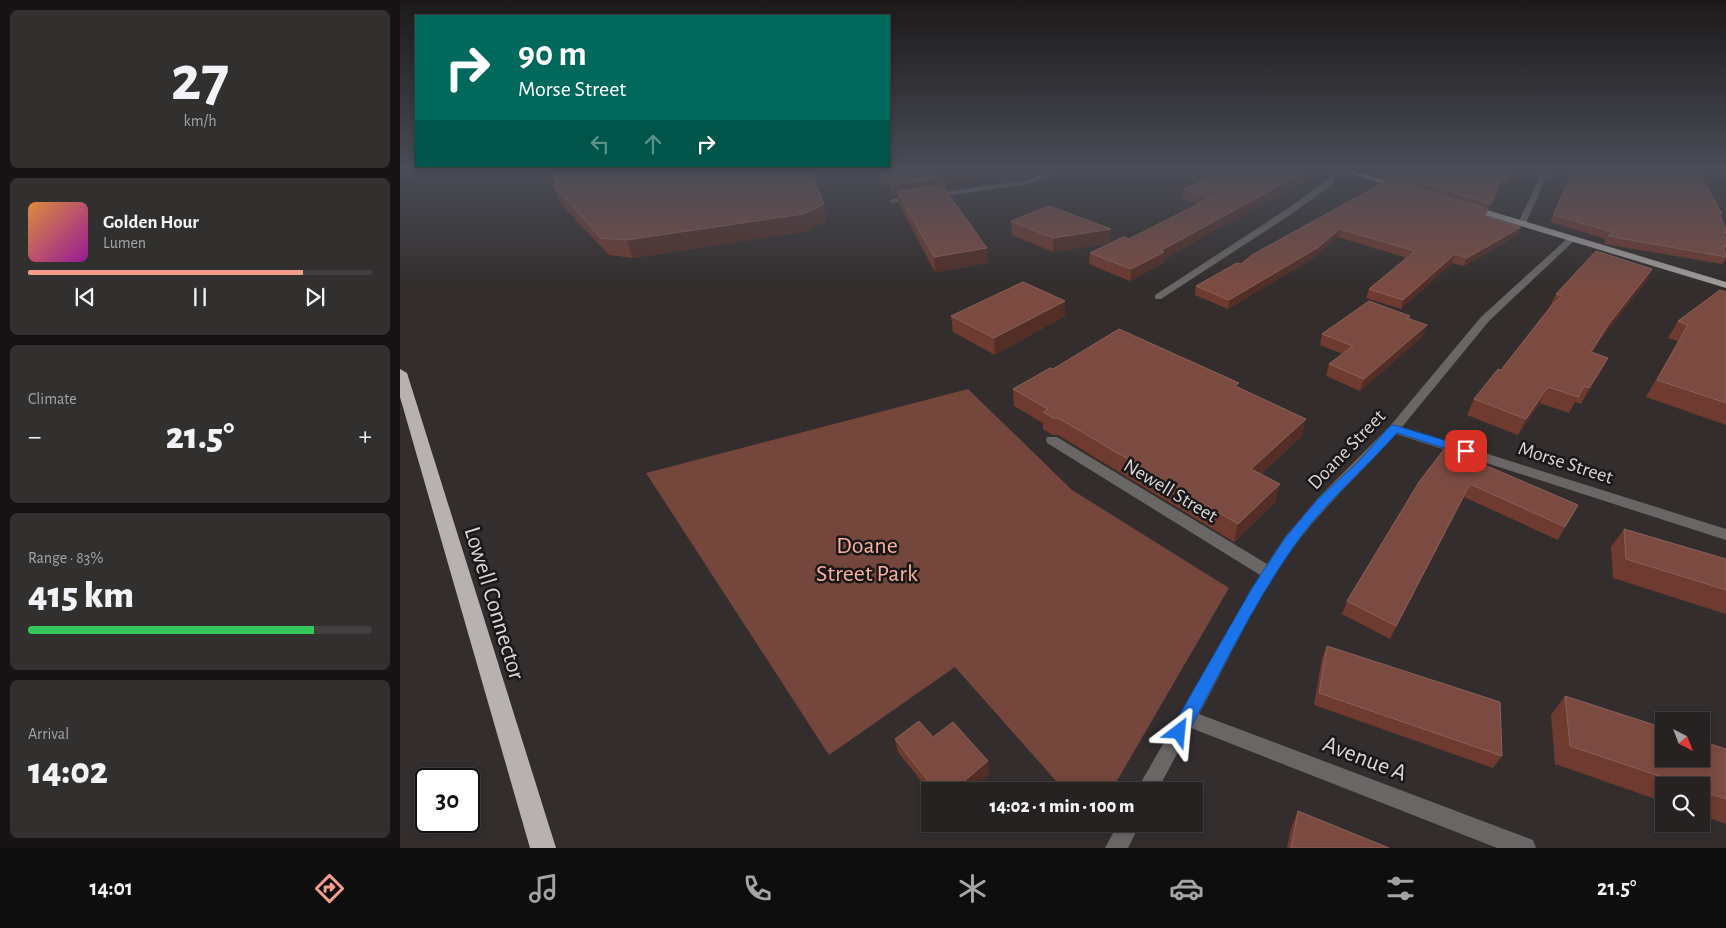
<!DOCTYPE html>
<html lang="en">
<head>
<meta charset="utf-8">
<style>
  body { margin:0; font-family:"Alegreya Sans",sans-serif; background:#322f2f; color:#f1f3f6; height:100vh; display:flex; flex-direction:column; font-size:19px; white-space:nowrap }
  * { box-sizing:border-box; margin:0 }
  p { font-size:16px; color:#a4a4a5 }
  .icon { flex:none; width:28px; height:28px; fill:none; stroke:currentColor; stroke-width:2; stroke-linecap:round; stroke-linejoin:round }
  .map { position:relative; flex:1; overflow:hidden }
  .sheet { display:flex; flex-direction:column; gap:10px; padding:10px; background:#151313; width:400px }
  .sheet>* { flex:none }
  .top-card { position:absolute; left:15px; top:15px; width:475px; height:152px; border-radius:0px; box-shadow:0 2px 8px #0003,0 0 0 1px #423f40; background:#00695c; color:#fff; overflow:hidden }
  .needle { width:32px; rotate:138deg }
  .tools { position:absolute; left:1255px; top:712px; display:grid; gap:10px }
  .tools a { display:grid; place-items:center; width:55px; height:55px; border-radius:0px; background:#262222; box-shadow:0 2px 8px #0003,0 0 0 1px #423f40; font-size:25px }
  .speed { position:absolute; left:15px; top:768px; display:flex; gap:10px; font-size:25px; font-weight:700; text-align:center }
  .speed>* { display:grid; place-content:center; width:65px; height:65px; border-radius:50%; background:#262222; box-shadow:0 2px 8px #0003,0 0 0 1px #423f40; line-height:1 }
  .speed .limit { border:2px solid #111; border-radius:8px; background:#fff; color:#111 }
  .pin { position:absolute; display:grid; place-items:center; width:42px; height:42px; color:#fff; margin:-21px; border-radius:10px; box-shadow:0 2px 8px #0006 }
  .me { position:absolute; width:55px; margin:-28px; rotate:29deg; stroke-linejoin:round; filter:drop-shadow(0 0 4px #0008) }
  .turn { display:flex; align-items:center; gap:18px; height:105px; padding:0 20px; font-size:22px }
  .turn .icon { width:65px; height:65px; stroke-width:2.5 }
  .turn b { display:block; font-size:35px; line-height:42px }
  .lanes { display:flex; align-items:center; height:48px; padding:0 20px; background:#0003; justify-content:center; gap:25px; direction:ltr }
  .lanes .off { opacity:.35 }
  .big { font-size:38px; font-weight:800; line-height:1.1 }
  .sheet .widget { flex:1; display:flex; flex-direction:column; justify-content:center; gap:8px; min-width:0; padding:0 18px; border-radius:8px; background:#322f2f }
  .sheet .dial { align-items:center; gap:0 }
  .dial b { font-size:65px; line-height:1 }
  .song { display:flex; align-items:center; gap:15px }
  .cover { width:60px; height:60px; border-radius:8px; background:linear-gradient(135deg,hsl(30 70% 55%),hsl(300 70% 35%)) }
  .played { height:5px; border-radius:2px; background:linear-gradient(90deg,#f49d8b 80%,#423f40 80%) }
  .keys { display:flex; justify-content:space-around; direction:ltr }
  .heat { display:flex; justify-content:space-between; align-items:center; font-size:28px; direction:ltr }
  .charge { height:8px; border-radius:4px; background:linear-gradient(90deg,#34c759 83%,#423f40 0) }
  .trip { position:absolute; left:521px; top:782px; width:282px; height:50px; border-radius:0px; background:#262222; box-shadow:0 2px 8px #0003,0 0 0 1px #423f40; font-weight:800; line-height:50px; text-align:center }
  .dock { display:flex; height:80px; justify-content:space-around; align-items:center; background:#0f0e0e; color:#a4a4a5 }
  .dock .icon { width:35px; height:35px }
  .dock .selected { color:#f49d8b }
  .dock b { font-size:22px; color:#f1f3f6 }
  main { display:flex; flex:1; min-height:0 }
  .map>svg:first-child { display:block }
</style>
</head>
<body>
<main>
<section class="sheet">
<div class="widget dial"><b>27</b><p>km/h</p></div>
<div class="widget">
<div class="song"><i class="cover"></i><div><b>Golden Hour</b><p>Lumen</p></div></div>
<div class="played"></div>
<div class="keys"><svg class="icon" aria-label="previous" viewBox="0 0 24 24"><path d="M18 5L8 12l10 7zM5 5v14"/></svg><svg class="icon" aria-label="pause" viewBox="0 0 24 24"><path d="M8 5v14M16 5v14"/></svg><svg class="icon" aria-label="next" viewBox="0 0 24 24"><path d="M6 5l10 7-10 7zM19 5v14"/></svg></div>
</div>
<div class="widget"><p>Climate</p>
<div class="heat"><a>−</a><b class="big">21.5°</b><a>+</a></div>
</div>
<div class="widget"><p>Range · 83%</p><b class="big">415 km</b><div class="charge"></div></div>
<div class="widget"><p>Arrival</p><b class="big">14:02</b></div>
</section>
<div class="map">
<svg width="1326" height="848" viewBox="0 0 1326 848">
  <rect width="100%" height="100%" fill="#332e2d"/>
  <!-- green -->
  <path fill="#75463c" d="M568,389L672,490L829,588L711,791H665L555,667L429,755L246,473Z"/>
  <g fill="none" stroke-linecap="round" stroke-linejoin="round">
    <!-- minor -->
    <g fill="#696666" fill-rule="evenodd">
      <path d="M658,168H667L629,184L493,203L489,201L493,199L628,180Z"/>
      <path d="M937,168H944L932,185L890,215L761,299H755V295L884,211L926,181Z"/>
      <path d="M1144,168H1150L1126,223L1119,225L1118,223Z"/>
      <path d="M1320,168H1326V176H1323Z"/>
      <path d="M1170,236L1177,238L1089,321L1002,427L1326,529V540L996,434C963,471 926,504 896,544C857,596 830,657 799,714L1125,837L1133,840L1136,848H1097L791,728L757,791H736L860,575L647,443L646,440L647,437H657L867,564L885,537L918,498L990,426L1081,317Z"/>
      <path d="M718,824H740L728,848H705Z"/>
    </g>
    <!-- primary -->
    <g fill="#a19c9b" fill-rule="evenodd">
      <path d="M934,168H944L1003,186L996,188Z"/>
      <path d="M1068,206H1074L1326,282V288L1068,210Z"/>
    </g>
    <!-- motorway -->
    <path fill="#b7b1b0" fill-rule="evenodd" d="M0,369L7,373L156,848H130L0,397Z"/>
  </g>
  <!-- wall -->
  <g fill="#6f3a30">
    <path d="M478,168H605V173L538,183V185L588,263L535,272L499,204L498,196L495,197L490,187L486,188Z"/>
    <path d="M778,168H917L916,174L764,259L763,263L730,281L689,264L690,253L729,239L798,204L782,199L783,189L808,179Z"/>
    <path d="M973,168H1114L1107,182L1101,181L1085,216L1118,235L1064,266L1052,263L1001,309L966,298L969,289L1007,258L938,237L915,257L828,309L795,295L796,286L841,264L983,183L984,178L977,176Z"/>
    <path d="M1175,168L1322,214L1321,217L1326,229L1325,238L1326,258L1322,264L1204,244L1206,239L1150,222Z"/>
    <path d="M152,178L427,220L408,231L233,258L209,255L161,204L154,187L155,184Z"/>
    <path d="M611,221L710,243L653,252L612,235Z"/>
    <path d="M1252,269L1245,283L1200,340L1192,353L1208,358L1200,373L1181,404L1175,402L1169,413L1140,403L1118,435L1067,415L1074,399L1101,370L1149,308L1156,294Z"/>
    <path d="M1326,292V425L1246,397L1278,341L1268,338L1278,321Z"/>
    <path d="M551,316H665L595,355L553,332Z"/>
    <path d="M1009,318L1023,336L960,391L926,376L929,364L943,354L920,345L922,334Z"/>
    <path d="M653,369L838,387L906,419L902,436L861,474L876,502L834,542L658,435H653L643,429V423L614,406L613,389Z"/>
    <path d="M1045,448L1165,527L1158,540L1064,497L990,639L942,614L947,601Z"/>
    <path d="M1224,529L1326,559V614L1213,578L1211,547Z"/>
    <path d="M927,646L1102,756L1093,768L914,705L922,658Z"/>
    <path d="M1165,696L1326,749V824L1301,815V786H1264V802L1155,764L1151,715Z"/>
    <path d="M533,737L589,774L569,791H530V792L498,752L495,739Z"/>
    <path d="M898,811L989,848H887L891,828Z"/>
  </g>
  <!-- shaded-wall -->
  <g fill="#522e27">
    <path d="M562,168H605V173L538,183V191H497L498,196L495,197L493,185L532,172Z"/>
    <path d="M912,168H917L916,174L764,259L763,263L730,281L731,269L760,251Z"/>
    <path d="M484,176H488L490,187L486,188Z"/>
    <path d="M152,178H157L158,192Z"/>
    <path d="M424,204L427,220L408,231L233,258L226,240Z"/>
    <path d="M1121,227L1118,235L1064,266L1067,258Z"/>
    <path d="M711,229L710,243L653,252V238Z"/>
    <path d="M940,229L938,237L915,257L828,309L829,300Z"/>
    <path d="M587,248L588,263L535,272L534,257Z"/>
    <path d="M1055,254L1052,263L1001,309L1003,300Z"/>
    <path d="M1252,269L1245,283L1200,340L1183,368L1191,352L1208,325Z"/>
    <path d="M665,301V316L595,355L594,338Z"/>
    <path d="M1027,325L1023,336L960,391L964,379Z"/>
    <path d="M1208,358L1200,373L1181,404L1189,388Z"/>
    <path d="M1148,387L1140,403L1118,435L1126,419Z"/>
    <path d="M906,419L902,436L847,487L851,469Z"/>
    <path d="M880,484L876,502L834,542L838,524Z"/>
    <path d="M1070,484L1064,497L990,639L996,626Z"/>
    <path d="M588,761L589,774L569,791H552Z"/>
  </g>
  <!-- building -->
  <g fill="#7b4b42" stroke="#8a6159">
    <path d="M154,168H409L424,204L404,214L226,240L201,238L154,187L157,178H152L153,172Z"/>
    <path d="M481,168H562L532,172L537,179L493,185L488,176H484Z"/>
    <path d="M806,168H912L760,251L764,252L731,269L690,253L723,237L729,239L810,198L783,189L821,173Z"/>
    <path d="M977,168H1114L1109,177L1103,176L1091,204L979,171Z"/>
    <path d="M1175,168H1297L1322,214H1319L1326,229V233L1323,232L1326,239V247L1323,246L1326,257L1208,236L1212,232L1153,215Z"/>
    <path d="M984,178L1088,209L1085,216L1121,227L1067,258L1055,254L1003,300L969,289L1015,251L940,229L917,248L829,300L796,286L837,263L841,264L852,255L986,181Z"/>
    <path d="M542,185L587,248L534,257L497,191Z"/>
    <path d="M649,206L711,229L653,238L611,221Z"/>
    <path d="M1196,251L1252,269L1208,325L1191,352L1208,358L1189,388L1184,386L1178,397L1148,387L1126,419L1074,399L1098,369L1101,370L1152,305L1162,296L1156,294Z"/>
    <path d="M623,282L665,301L594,338L551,316Z"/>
    <path d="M1320,290L1326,292V403L1257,380L1288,325L1278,321Z"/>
    <path d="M969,301L1010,316L1007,318L1027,325L964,379L929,364L953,346L922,334Z"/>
    <path d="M719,329L839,383L835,386L906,419L851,469L880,484L838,524L658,418H653L643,412L648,409L613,389L650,368L653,369Z"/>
    <path d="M1045,448L1178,505L1165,527L1070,484L996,626L947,601L1019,482Z"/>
    <path d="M1224,529L1326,559V590L1226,559Z"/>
    <path d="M927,646L1100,702L1102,756L919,693Z"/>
    <path d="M1165,696L1264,728V759H1301V741L1326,749V799L1301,791V786H1289L1170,746Z"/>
    <path d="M519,721L533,737L553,722L588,761L552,791H536L495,739Z"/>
    <path d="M898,811L989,848H891Z"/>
  </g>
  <!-- sky -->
  <linearGradient id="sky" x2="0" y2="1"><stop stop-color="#1c1919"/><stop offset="0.59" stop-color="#4a4c57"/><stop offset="1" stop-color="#4a4c57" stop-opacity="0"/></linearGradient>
  <rect width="1326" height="287" fill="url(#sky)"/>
  <!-- route -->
  <path fill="#1a73e8" stroke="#114b97" d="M994,425L1070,448L1072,451L1066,455L997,433C963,471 923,504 894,546C852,606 820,674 785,738L779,740L773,738L770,732L773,726L852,588L885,538L918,499L959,461L990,426Z"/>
  <g text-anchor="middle" stroke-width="5" stroke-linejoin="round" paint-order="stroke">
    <!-- street labels -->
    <g font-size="20" fill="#dad7d7" stroke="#191717">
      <text transform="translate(946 449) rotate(-46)" y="7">Doane Street</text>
      <text transform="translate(1166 462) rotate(18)" y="7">Morse Street</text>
      <text transform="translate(771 490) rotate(31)" y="7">Newell Street</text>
    </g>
    <!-- near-park labels -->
    <g font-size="24" fill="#fbb0a0" stroke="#191717">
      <text x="467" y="553">Doane<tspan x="467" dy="28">Street Park</tspan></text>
    </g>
    <!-- near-street labels -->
    <g font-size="24" fill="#dad7d7" stroke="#191717">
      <text transform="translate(95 603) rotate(73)" y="8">Lowell Connector</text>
      <text transform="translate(965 758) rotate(21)" y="8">Avenue A</text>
    </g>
  </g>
</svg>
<div class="tools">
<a><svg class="needle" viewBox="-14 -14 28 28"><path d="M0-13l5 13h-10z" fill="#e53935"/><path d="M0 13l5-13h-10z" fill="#a4a4a5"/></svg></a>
<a><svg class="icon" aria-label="search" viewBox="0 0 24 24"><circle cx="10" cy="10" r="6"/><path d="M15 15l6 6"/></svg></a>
</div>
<div class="speed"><div class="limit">30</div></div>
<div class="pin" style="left:1066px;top:451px;background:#d93025"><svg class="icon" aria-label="arrive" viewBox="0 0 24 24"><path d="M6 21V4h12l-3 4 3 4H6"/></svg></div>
<svg class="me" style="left:779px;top:732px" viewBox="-20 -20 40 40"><path d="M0-17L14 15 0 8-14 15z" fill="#1a73e8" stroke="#fff" stroke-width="4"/></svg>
<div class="trip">14:02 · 1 min · 100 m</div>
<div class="top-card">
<div class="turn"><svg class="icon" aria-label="right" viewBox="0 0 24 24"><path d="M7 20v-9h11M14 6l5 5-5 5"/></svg><div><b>90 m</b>Morse Street</div></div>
<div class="lanes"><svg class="icon off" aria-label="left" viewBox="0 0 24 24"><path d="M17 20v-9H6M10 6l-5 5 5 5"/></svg><svg class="icon off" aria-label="ahead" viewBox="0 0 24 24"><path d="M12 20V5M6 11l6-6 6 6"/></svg><svg class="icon" aria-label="right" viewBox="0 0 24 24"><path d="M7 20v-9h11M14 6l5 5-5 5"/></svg></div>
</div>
</div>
</main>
<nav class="dock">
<b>14:01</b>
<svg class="icon selected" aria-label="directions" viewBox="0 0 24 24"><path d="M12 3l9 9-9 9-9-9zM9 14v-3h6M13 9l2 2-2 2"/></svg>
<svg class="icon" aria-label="music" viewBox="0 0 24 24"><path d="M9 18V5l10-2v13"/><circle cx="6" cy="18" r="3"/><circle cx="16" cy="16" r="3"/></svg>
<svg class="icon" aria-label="phone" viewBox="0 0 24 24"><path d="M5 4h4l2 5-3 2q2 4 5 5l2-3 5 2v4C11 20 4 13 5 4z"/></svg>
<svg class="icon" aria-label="climate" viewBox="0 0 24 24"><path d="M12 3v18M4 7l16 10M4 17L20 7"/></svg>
<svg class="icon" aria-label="car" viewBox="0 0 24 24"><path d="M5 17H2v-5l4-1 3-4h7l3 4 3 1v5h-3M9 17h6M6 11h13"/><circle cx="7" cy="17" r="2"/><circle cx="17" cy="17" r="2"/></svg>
<svg class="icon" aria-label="filters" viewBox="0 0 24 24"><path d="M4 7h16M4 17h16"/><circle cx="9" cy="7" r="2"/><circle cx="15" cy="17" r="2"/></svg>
<b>21.5°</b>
</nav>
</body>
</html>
